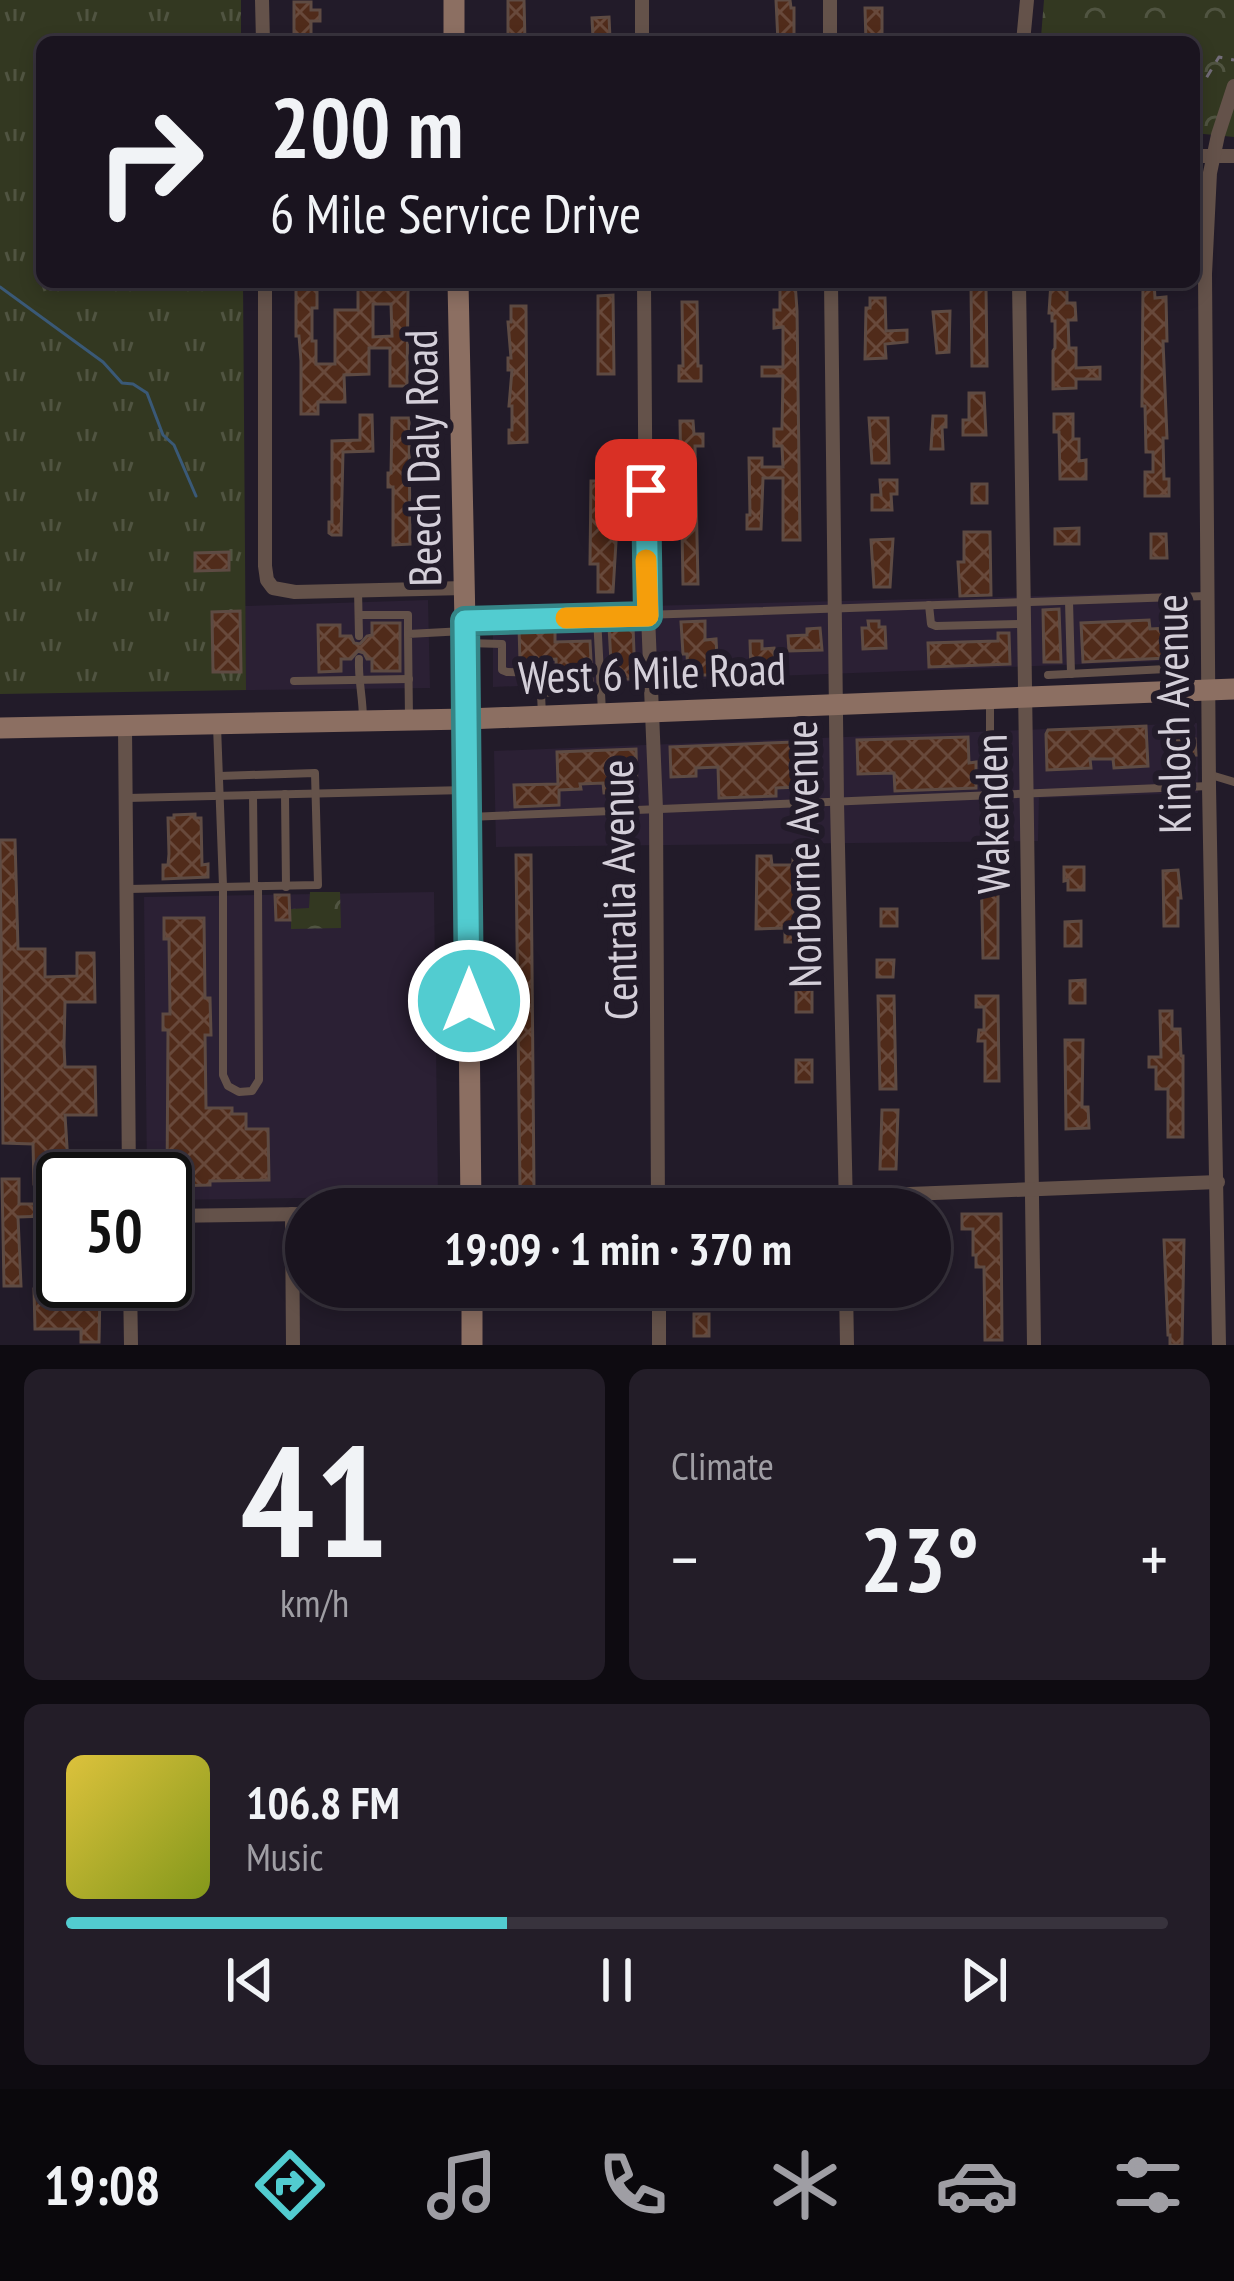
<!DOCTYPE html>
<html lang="en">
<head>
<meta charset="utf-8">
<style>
  body { margin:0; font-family:"PT Sans Narrow",sans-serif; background:#231d28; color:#f1f3f6; height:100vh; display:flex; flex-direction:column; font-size:45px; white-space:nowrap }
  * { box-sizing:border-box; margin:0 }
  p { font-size:39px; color:#9f9ea4 }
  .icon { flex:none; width:66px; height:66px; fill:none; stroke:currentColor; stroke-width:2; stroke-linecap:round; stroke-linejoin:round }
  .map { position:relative; height:1345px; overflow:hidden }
  .side { display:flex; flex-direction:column; gap:24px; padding:24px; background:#0e0b11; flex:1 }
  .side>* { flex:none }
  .top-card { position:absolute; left:36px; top:36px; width:1164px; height:252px; border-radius:18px; box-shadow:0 6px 18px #0003,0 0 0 3px #38333d; background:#1a141f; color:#f1f3f6; overflow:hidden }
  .speed { position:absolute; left:36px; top:1152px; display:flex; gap:24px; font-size:60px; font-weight:700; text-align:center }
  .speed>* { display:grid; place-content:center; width:156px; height:156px; border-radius:50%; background:#1a141f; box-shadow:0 6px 18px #0003,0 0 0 3px #38333d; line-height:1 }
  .speed .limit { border:6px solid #111; border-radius:18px; background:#fff; color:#111 }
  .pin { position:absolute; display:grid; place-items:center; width:102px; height:102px; color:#fff; margin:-51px; border-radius:24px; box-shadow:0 6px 18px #0006 }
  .me { position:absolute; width:132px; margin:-66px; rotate:0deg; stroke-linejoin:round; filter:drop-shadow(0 0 9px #0008) }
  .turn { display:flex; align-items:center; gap:42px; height:252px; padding:0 36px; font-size:54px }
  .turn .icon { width:156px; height:156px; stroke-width:2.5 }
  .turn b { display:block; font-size:84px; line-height:102px }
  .big { font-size:90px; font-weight:700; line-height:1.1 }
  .side .tile { flex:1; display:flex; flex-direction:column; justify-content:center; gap:18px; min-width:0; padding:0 42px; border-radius:18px; background:#231d28 }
  .side .dial { align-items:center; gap:0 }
  .dial b { font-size:156px; line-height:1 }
  .song { display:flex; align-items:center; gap:36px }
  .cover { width:144px; height:144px; border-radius:18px; background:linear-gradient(135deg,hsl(50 70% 55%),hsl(70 70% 35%)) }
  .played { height:12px; border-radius:6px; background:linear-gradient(90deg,#52ccd0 40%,#38333d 40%) }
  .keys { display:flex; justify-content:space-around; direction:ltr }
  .heat { display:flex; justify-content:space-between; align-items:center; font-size:66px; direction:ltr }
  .side .tiles { flex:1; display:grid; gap:24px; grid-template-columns:1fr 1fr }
  .tile:last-child { grid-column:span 2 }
  .trip { position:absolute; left:285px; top:1188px; width:666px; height:120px; border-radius:60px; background:#1a141f; box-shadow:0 6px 18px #0003,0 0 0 3px #38333d; font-weight:700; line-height:120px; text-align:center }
  .dock { display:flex; height:192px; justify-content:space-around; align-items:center; background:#0a080c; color:#9f9ea4 }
  .dock .icon { width:84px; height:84px }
  .dock .current { color:#52ccd0 }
  .dock b { font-size:54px; color:#f1f3f6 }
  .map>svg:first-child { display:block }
</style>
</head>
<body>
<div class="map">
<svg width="1234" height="1345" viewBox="0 0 1234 1345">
  <defs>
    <pattern id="grass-tufts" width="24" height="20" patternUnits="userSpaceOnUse" patternTransform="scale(3)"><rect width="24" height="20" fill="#333821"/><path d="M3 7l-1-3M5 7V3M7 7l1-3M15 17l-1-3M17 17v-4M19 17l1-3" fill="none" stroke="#505441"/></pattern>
    <pattern id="park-crowns" width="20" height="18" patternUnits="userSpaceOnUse" patternTransform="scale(3)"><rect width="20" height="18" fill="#333821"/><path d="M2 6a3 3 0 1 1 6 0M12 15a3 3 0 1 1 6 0" fill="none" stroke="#505441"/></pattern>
    <pattern id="building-cross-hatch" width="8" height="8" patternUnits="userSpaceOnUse" patternTransform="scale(3)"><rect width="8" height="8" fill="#502b1a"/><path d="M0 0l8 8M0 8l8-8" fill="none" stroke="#68493b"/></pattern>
  </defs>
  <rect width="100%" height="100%" fill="#221b29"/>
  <!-- built -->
  <g fill="#2b2034">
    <path d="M1188,592L1190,660L493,687V610Z"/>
    <path d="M428,600L430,688L246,690L245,606Z"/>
    <path d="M1197,723L1198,793L1039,798L1038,841L496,847L494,751Z"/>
    <path d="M434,892L438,1196L165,1200V1179H147L144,897Z"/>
  </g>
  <!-- grass -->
  <path fill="url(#grass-tufts)" d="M0,0H241V42H42V282H243L246,690L0,694Z"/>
  <!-- park -->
  <g fill="url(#park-crowns)">
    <path d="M1044,0H1234V137L1194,133V42H1044L1041,37Z"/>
    <path d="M310,892H340L341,928L291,929V909L309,908Z"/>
  </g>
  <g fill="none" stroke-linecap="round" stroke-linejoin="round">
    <!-- stream -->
    <path stroke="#3a5977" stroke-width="3" d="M0,287L103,362L122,383L133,384L147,393L163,435L174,445L196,496"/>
  </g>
  <!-- building -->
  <g fill="url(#building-cross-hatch)" stroke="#5e4b43" stroke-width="3" fill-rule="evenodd">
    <path d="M508,0H524L525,42H508Z"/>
    <path d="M776,0H790L791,8H794V42H778Z"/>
    <path d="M294,2H311V10H320V21H311V42H294Z"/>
    <path d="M865,8H882V42H866Z"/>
    <path d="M609,17L610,38H593L592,18Z"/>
    <path d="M780,282H795L797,310L800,540H783V478H763L761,529H747V515H750L749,458H762V467H783L782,446H774V429H782L783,376H762V367H783V327L774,328V310H780Z"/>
    <path d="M1051,282H1067V303H1075L1076,320H1068L1069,348H1076V368L1100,367V379H1076V388L1053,389V351L1055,348V321H1052V313H1049Z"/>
    <path d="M1143,282H1154L1155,298L1166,297L1167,341H1163L1167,438H1163L1164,479H1169V496H1145V472H1153V452H1146L1145,406H1142Z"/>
    <path d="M370,283V290L408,289L407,386H390V348H369V374L344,375L345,402H318V414H301V361L299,336H296V288H317V308H312V341H316V364H335V310H358V284ZM373,304H391L392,336L373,337Z"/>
    <path d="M971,287H986L987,366H972Z"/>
    <path d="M613,295L614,374H598V296Z"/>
    <path d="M870,298H885L886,331L907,330V342L885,344L886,358L865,359L866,308H870Z"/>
    <path d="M682,302H697L698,366H701V381H679V366H683Z"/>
    <path d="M511,306H526L527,442L509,443V430H512V406H509L512,370H508V358H511L508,322H511Z"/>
    <path d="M950,311L949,352L937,353L933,312Z"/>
    <path d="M969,393H984L986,435H963V420H969Z"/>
    <path d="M1054,414H1073V439H1079V461L1086,460V479H1060L1059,432H1054Z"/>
    <path d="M360,415H372L373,451L343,452L341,535H332L329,533V522H332V441L360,440Z"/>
    <path d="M933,416H946V427H942L943,449H931Z"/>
    <path d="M392,418H409L410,544L393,545V487H388V473H391Z"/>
    <path d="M869,418H888L889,463H872Z"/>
    <path d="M680,421H693L694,434H703V446H695L698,584H683Z"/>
    <path d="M597,457H612L614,525H617L613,592H598V564H590L591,481H597Z"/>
    <path d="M880,480H897V494H891L892,510H872V495H881Z"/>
    <rect x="972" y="484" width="15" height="19"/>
    <path d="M1079,528V544H1055V529Z"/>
    <path d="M964,532H990L991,595L960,596L958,562H964Z"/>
    <path d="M1151,534H1166L1167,558H1151Z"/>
    <path d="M893,539L890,587H874L871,540Z"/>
    <path d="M229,552V570L195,571V553Z"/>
    <path d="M1059,609L1061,662H1044L1043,610Z"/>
    <path d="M240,611L241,672H213L212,612Z"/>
    <path d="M1149,620L1150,629L1187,627L1188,657L1083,662L1081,623Z"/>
    <path d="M705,621V640L716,639L718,675H688L687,654H683L681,622Z"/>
    <path d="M868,621H879V627H885L886,648L863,649L862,628H869Z"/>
    <path d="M372,623H400V671H372V659H367L364,653L358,651L351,659H341V671L319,672L318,625H340V636H351L354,643L360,644L367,636L372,635Z"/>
    <path d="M555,626V642L590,641L592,680L557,682L556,659L520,661L519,627Z"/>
    <path d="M633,626L635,679H612L609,627Z"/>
    <path d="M820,628L822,650L789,651L788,636L807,635V629Z"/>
    <path d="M998,633H1009L1010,664L929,667L928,643L998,641Z"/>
    <path d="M750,641H762V649L774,648L775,671L751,672Z"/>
    <path d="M1146,726L1148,766L1114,768L1113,759H1090L1091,768L1047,770L1046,734L1048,730Z"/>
    <path d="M968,737L969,763L976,762V788L895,791L894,773L858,774L857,740Z"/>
    <path d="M1195,739L1196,755L1171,757L1170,740Z"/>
    <path d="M820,741L821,786L776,788V796L719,798L718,767L696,768V776L671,777L670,747Z"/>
    <path d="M636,749L637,792L604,793L603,783L580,784L581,789L559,790V805L515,807L514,785L558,784L557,752Z"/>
    <path d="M195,814V818H201L202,865L208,864V877L163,879V865H168L169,854L168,818H174V815Z"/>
    <path d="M0,840H15L18,949H45V977L77,976V953H94L95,1002H65L64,1046L65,1067H95L96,1115H65L69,1179H63V1183L34,1184L33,1144L3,1143Z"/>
    <path d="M516,855H531L534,1189H520Z"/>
    <path d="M757,856H771L772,865H793V859H808V942H785V928L756,929Z"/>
    <path d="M981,866H998V958H983Z"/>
    <path d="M1064,867H1084V890H1068V880L1064,881Z"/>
    <path d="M1178,870L1181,898H1178V926H1164L1163,871Z"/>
    <path d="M275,895H289L290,920H276Z"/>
    <rect x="881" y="909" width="16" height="17"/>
    <path d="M164,918H204L205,998H210L211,1035H205L206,1108H232V1114H246V1129H268L269,1180L210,1181V1185L167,1186L168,1030H163V1014H170L169,939H164Z"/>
    <path d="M1081,921V946H1065V922Z"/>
    <path d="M877,960H894L893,977H877Z"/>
    <path d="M1085,980V1003H1070V981Z"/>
    <rect x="796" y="989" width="16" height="23"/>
    <path d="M878,996H894L896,1089H880Z"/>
    <path d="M976,996H998L999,1081H985V1041H978L979,1030H984V1007H976Z"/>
    <path d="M1160,1011H1172V1029H1180L1181,1056H1183V1137H1168V1089H1156V1067H1149V1057H1161Z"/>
    <path d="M1065,1040H1083L1082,1107H1088L1089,1128L1066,1129Z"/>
    <rect x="796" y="1060" width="16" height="22"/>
    <path d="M882,1110H898L896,1169H880Z"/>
    <path d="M2,1179H19V1204H46V1216L18,1217L21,1286H4Z"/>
    <path d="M962,1214H1001L1002,1340H985L984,1267H976V1255H973V1229H962Z"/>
    <path d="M1164,1240H1184L1182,1345H1170V1335H1168Z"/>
    <path d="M63,1259V1281H97V1292H100L99,1342H81V1329H35L34,1289H53L52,1260Z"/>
    <rect x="881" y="1287" width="24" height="12"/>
    <rect x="694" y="1314" width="15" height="22"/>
  </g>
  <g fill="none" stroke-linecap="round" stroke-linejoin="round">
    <!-- path -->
    <path stroke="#726c78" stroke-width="3" stroke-dasharray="9 9" stroke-linecap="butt" d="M1194,74L1199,81L1205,80L1219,57L1234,60"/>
    <!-- service -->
    <g stroke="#64524a" stroke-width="8">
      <path d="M358,590L359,636"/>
      <path d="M1069,601L1071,674"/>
      <path d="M929,605L931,624L936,626L1022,624"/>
      <path d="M359,615H408V634"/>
      <path d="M597,617L602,712"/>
      <path d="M466,621L1206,596"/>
      <path d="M467,643L502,644V670L507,672L540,673L542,715"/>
      <path d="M359,659C358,680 363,697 363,720"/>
      <path d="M1048,675L1186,668"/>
      <path d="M294,681L409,679"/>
      <path d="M540,693L601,690"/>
      <path d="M990,701V795"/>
      <path d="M409,719L408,634L464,631"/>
      <path d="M217,726L223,886V1075L228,1086L239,1092L252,1091L259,1080L258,886"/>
      <path d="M1211,775L1234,782"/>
      <path d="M285,794L286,887"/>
      <path d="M253,795L254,886"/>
      <path d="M127,798L466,790"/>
      <path d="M469,817L1209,786"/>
      <path d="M128,889L318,885L315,773L219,776"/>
    </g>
    <!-- minor -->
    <g stroke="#64524a" stroke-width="14">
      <path d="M262,0L263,42"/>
      <path d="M642,0V42"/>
      <path d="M830,0V42"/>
      <path d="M1023,42L1027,0"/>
      <path d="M1194,156H1234"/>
      <path d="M265,282V566L267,580L273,588L295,592L465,588"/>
      <path d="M644,282L646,567L656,809L658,1209"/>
      <path d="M831,282L837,802L846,1209"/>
      <path d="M1019,282C1023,636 1031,991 1034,1345"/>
      <path d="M125,727L129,1179"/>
      <path d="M525,1209L1218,1182"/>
      <path d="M292,1214L293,1345"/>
      <path d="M165,1216L306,1214"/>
      <path d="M130,1281L131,1345"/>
      <path d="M659,1287V1345"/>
      <path d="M846,1287L847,1345"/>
      <path d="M1219,1345L1209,786L1205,274L1210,173L1218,135L1234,86"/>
    </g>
    <!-- secondary -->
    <g stroke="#8c6f62" stroke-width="21">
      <path d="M454,0V42"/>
      <path d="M458,282L465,623L471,1209"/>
      <path d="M0,728L467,719L1234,689"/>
      <path d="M472,1287V1345"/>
    </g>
  </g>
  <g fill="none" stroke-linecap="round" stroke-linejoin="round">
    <defs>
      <path id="route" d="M469,1001L465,621L648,616L646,490"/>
    </defs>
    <!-- route casing -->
    <use href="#route" stroke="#358587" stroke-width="30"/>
    <!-- route -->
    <use href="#route" stroke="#52ccd0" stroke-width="21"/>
    <!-- slow -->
    <path stroke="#f59e0b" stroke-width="21" d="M566,618L648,616L646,560"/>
  </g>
  <g text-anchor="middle" stroke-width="12" stroke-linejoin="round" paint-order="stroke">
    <!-- street labels -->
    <g font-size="45" fill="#d4cfd9" stroke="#221b29">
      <text transform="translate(423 458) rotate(-91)" y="16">Beech Daly Road</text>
      <text transform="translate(652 673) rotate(-2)" y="16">West 6 Mile Road</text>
      <text transform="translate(1173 714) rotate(-91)" y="16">Kinloch Avenue</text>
      <text transform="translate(992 814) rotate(-91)" y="16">Wakenden</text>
      <text transform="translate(803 854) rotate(-91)" y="16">Norborne Avenue</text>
      <text transform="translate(619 890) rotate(-91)" y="16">Centralia Avenue</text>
    </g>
  </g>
</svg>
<div class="speed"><div class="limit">50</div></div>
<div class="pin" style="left:646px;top:490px;background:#d93025"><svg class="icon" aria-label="arrive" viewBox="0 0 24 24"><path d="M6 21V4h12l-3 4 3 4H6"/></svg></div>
<svg class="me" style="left:469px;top:1001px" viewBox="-20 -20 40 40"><circle r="17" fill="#52ccd0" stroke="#fff" stroke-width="3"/><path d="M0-11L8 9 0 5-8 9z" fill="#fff"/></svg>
<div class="trip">19:09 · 1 min · 370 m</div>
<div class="top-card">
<div class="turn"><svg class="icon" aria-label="right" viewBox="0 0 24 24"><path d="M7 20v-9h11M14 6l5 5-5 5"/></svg><div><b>200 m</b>6 Mile Service Drive</div></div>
</div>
</div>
<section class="side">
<div class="tiles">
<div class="tile dial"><b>41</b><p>km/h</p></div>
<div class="tile"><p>Climate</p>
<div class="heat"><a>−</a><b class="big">23°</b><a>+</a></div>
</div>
<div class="tile">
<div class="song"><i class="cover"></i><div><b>106.8 FM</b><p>Music</p></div></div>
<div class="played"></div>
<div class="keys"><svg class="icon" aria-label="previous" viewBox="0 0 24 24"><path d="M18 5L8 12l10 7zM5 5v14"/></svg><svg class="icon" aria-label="pause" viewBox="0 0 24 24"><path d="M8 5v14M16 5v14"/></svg><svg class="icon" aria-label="next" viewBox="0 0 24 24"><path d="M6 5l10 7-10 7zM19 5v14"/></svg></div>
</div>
</div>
</section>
<nav class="dock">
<b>19:08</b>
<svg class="icon current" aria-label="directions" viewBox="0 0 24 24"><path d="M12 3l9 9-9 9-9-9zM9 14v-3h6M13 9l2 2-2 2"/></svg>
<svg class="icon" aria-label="music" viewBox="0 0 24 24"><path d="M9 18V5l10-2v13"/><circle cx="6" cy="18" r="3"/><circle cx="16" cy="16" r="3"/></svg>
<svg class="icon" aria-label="phone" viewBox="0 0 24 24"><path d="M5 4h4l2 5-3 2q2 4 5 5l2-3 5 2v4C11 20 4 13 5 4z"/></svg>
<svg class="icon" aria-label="climate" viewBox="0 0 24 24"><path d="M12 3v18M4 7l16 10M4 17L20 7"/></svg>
<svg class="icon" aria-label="car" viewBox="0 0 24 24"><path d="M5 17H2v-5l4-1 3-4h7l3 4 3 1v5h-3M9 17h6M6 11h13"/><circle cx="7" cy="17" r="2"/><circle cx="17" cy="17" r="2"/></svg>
<svg class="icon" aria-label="filters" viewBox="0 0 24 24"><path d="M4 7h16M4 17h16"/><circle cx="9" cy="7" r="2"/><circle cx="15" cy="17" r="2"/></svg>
</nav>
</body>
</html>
